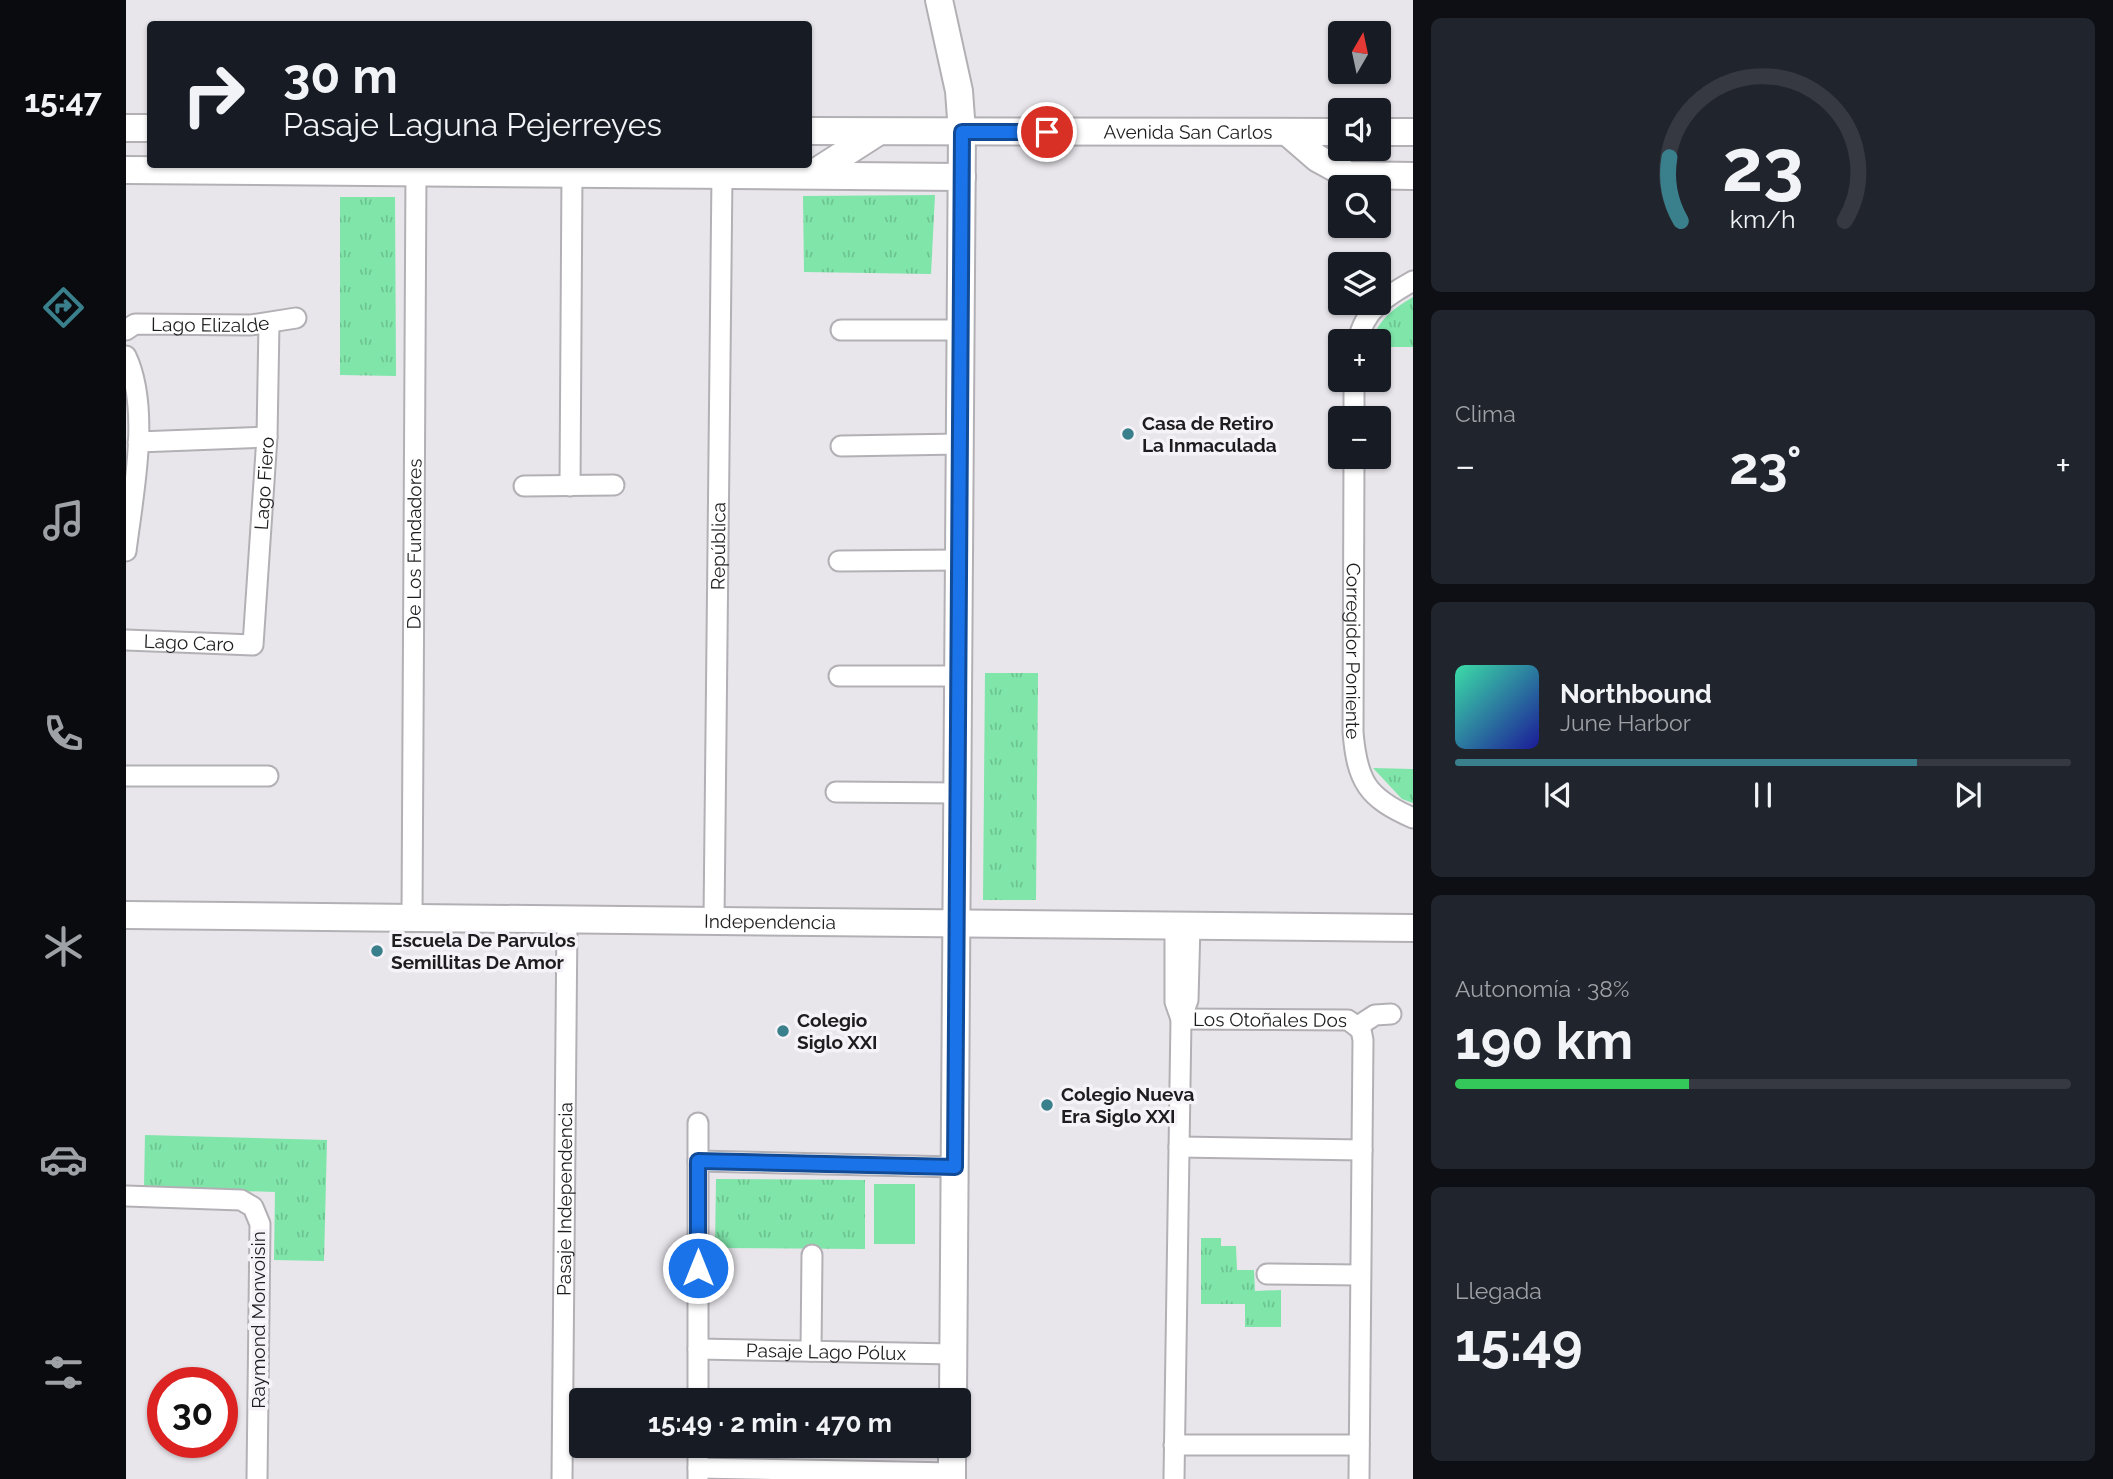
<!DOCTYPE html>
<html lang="es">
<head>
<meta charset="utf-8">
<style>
  body { margin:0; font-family:Raleway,sans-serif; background:#20242c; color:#f1f3f6; height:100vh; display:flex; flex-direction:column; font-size:26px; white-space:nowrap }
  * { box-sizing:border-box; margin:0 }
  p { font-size:23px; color:#9ea1a6 }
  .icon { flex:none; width:38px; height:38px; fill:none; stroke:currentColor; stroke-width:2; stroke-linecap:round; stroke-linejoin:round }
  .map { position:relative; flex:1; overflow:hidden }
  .panel { display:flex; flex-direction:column; gap:18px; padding:18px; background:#0d0f14; width:700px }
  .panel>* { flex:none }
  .hud { position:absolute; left:21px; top:21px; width:665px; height:147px; border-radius:7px; box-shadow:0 2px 5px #0004; background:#171b24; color:#f1f3f6; overflow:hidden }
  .needle { width:46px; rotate:9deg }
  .tools { position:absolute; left:1202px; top:21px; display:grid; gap:14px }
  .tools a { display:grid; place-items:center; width:63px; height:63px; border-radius:7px; background:#171b24; box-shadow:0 2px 5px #0004; font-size:35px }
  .speed { position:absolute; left:21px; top:1367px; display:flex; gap:14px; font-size:35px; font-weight:700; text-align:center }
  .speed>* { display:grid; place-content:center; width:91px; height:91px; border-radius:50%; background:#171b24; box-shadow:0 2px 5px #0004; line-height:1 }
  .speed .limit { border:10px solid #d22; background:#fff; color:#111 }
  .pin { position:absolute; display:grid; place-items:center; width:60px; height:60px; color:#fff; margin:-30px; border:4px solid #fff; border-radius:50%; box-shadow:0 2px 7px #0007 }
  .me { position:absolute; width:77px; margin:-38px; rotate:0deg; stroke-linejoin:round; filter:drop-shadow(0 0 5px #0008) }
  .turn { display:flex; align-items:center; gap:24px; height:147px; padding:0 21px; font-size:32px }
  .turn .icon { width:91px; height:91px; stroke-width:2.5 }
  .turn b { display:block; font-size:49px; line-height:60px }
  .big { font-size:52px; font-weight:700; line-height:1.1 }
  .panel .widget { flex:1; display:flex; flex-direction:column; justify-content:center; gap:10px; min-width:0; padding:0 24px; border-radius:10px; background:#20242c }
  .panel .dial { align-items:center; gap:0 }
  .dial svg { height:182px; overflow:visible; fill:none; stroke:#363941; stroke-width:7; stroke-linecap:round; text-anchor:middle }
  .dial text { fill:#f1f3f6; stroke:none }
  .song { display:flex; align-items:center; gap:21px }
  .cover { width:84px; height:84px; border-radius:10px; background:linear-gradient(135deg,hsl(160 70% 55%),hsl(240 70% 35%)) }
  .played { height:7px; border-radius:4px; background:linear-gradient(90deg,#3a7f8c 75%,#363941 75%) }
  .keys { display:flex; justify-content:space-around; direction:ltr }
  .heat { display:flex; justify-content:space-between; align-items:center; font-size:38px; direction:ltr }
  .charge { height:10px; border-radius:5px; background:linear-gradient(90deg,#34c759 38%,#363941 0) }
  .trip { position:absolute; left:443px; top:1388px; width:402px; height:70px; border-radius:7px; background:#171b24; box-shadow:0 2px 5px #0004; font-weight:700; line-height:70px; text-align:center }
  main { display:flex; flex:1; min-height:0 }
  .tab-bar { display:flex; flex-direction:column; width:126px; justify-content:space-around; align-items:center; background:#090b0e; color:#9ea1a6 }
  .tab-bar .icon { width:49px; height:49px }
  .tab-bar .selected { color:#3a7f8c }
  .tab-bar b { font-size:32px; color:#f1f3f6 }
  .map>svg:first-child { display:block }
</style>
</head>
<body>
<main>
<nav class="tab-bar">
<b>15:47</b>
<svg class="icon selected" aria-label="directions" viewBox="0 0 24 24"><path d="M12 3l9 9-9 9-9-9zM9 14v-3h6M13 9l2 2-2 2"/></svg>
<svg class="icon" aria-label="music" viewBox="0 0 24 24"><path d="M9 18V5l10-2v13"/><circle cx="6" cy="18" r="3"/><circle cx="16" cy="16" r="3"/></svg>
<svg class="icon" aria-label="phone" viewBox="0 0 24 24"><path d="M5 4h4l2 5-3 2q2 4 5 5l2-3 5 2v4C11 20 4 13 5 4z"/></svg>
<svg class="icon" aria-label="climate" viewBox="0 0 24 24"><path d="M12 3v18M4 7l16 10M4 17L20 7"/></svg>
<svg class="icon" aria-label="car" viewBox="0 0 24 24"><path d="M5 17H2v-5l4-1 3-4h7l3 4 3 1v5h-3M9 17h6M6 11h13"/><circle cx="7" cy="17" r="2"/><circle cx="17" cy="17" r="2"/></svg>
<svg class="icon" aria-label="filters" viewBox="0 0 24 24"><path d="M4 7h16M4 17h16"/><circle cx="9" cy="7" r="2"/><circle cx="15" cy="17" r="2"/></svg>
</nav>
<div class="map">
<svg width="1287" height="1479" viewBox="0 0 1287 1479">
  <defs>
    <pattern id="grass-tufts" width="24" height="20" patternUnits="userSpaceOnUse" patternTransform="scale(1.75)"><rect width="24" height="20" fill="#7fe5a9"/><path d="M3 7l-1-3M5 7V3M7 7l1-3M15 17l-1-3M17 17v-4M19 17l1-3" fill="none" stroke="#6dc491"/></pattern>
  </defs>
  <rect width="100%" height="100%" fill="#e8e6eb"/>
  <!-- grass -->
  <g fill="url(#grass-tufts)">
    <path d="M809,195L805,274L678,272L677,196Z"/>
    <path d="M214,197H269L270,376L214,375Z"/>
    <path d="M1287,297V347H1253V341H1247C1250,321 1270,307 1287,297Z"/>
    <path d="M859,673H912L910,900H857Z"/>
    <path d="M1247,768L1287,769V803L1276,799Z"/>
    <path d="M19,1135L201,1140L198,1261L148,1260L149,1192L18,1188Z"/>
    <path d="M590,1179L739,1180V1249L589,1248Z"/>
    <path d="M1075,1238H1095V1246H1110L1111,1270H1128L1129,1291L1155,1290V1327H1119V1304H1075Z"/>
  </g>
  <!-- pitch -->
  <rect fill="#7fe5a9" x="748" y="1184" width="41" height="60"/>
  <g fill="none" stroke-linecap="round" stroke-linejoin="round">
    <defs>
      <g id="street">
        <path id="s1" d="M0,330L9,324L125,325L170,318"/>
        <path d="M715,330H835"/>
        <path d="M1232,341C1238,310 1260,296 1287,281"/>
        <path d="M0,356C25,409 7,494 0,551"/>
        <path d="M1228,418V380"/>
        <path d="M12,442L141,437"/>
        <path d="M715,446L835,444"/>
        <path id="s2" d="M1228,457L1227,732C1231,781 1241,798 1287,818"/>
        <path d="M398,486L488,485"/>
        <path d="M444,486L446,172"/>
        <path d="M713,561L834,560"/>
        <path id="s3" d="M0,640L127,645L141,437L143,323"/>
        <path d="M713,676H833"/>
        <path d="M0,776H142"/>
        <path d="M710,792L832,793"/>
        <path id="s4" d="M286,917L290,171"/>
        <path id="s5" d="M588,919L596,174"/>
        <path id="s6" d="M1055,1019L1222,1020L1235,1030L1237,1040L1233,1479"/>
        <path d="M1055,1019L1062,1000L1064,925"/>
        <path d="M1232,1026L1249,1015L1265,1014"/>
        <path d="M1053,1147L1236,1150"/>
        <path d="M572,1161L829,1167"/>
        <path d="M0,1196L115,1200L127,1207L134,1224L131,1479"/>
        <path d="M1141,1274L1234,1275"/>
        <path id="s7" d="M572,1349L827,1354"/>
        <path d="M685,1351L686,1255"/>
        <path d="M572,1400V1123"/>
        <path d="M1048,1445H1233"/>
        <path d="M572,1468L826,1473"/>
        <path d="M572,1478V1446"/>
        <path id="s8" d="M436,1479L441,918"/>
        <path d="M1048,1479L1055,1019L1049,1002V925"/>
      </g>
      <g id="secondary">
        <path d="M813,0L833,91L836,132L827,1400"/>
        <path d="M0,128H24"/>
        <path id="s9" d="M682,131L1214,132"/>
        <path d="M1161,132L1191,158L1222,175L1287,176"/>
        <path d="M1253,132H1287"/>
        <path d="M0,170L836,177"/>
        <path d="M685,175L752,132"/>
        <path id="s10" d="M0,915L1287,928"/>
        <path d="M826,1479V1446"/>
      </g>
    </defs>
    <!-- street casing -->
    <use href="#street" stroke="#b3b0b5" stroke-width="23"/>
    <!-- secondary casing -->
    <use href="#secondary" stroke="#b3b0b5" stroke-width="30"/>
    <!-- street -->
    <use href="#street" stroke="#fff" stroke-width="19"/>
    <!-- secondary -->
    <use href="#secondary" stroke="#fff" stroke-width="26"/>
  </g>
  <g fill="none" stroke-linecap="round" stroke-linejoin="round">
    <defs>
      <path id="route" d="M572,1268V1161L829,1167L836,132H921"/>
    </defs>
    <!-- route casing -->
    <use href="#route" stroke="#114b97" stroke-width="18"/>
    <!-- route -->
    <use href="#route" stroke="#1a73e8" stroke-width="12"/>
  </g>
  <!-- markers -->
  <g fill="#3a7f8c" stroke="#f6f3f8" stroke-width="2.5">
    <circle cx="1002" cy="434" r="7"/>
    <circle cx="251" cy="951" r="7"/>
    <circle cx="657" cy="1031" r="7"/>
    <circle cx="921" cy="1105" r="7"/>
  </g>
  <g text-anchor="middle" stroke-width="7" stroke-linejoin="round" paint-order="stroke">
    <!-- street labels -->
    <g font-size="19" fill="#1d1c1e" stroke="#f6f3f8">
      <text dy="7" stroke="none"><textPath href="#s9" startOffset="380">Avenida San Carlos</textPath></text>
      <text dy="7" stroke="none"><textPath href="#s1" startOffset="86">Lago Elizalde</textPath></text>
      <text dy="7" stroke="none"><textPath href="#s3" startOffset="289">Lago Fiero</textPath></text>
      <text dy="7" stroke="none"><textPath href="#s4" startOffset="373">De Los Fundadores</textPath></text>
      <text dy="7" stroke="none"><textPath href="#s5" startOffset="373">República</textPath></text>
      <text dy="7" stroke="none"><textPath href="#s3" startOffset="63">Lago Caro</textPath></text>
      <text dy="7" stroke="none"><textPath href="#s2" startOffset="194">Corregidor Poniente</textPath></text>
      <text dy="7" stroke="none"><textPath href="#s10" startOffset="644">Independencia</textPath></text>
      <text dy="7" stroke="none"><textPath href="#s6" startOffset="89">Los Otoñales Dos</textPath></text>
      <text dy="7" stroke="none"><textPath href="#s8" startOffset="280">Pasaje Independencia</textPath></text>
      <text transform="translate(132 1320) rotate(-90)" y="7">Raymond Monvoisin</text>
      <text dy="7" stroke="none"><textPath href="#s7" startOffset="128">Pasaje Lago Pólux</textPath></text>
    </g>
    <!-- poi labels -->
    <g font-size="19" font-weight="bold" fill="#1d1c1e" stroke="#f6f3f8" text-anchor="start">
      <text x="1016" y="430">Casa de Retiro<tspan x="1016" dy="22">La Inmaculada</tspan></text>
      <text x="265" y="947">Escuela De Parvulos<tspan x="265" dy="22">Semillitas De Amor</tspan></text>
      <text x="671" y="1027">Colegio<tspan x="671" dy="22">Siglo XXI</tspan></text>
      <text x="935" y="1101">Colegio Nueva<tspan x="935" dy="22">Era Siglo XXI</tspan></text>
    </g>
  </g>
</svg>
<div class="tools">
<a><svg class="needle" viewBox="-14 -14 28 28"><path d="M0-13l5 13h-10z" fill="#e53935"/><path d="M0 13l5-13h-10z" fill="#9ea1a6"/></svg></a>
<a><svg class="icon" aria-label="sound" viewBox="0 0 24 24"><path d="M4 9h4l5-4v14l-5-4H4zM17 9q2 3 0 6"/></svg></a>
<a><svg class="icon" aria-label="search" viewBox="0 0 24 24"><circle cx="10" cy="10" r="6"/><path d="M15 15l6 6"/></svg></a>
<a><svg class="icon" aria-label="layers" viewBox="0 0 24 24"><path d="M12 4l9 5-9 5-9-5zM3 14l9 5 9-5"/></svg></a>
<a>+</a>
<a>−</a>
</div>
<div class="speed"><div class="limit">30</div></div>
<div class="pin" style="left:921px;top:132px;background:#d93025"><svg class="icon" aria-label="arrive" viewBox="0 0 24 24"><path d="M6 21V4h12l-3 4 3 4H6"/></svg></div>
<svg class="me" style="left:572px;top:1268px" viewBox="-20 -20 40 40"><circle r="17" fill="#1a73e8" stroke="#fff" stroke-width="3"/><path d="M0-11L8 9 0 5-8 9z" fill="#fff"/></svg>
<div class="trip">15:49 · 2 min · 470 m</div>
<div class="hud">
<div class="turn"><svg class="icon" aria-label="right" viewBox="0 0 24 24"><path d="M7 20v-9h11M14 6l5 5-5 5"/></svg><div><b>30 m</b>Pasaje Laguna Pejerreyes</div></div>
</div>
</div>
<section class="panel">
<div class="widget dial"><svg viewBox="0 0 100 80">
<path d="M14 69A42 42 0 1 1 86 69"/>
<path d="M14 69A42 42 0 0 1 9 41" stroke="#3a7f8c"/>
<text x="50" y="56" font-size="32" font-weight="700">23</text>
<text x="50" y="72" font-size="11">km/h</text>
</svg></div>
<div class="widget"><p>Clima</p>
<div class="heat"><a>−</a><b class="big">23°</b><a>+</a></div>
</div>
<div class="widget">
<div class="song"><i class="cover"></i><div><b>Northbound</b><p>June Harbor</p></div></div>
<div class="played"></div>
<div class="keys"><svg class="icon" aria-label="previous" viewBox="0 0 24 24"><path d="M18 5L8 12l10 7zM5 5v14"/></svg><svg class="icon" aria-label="pause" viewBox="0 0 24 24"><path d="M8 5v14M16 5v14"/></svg><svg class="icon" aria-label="next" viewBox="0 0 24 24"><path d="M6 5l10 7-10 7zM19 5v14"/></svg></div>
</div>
<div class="widget"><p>Autonomía · 38%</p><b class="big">190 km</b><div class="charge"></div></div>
<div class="widget"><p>Llegada</p><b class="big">15:49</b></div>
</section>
</main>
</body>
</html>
